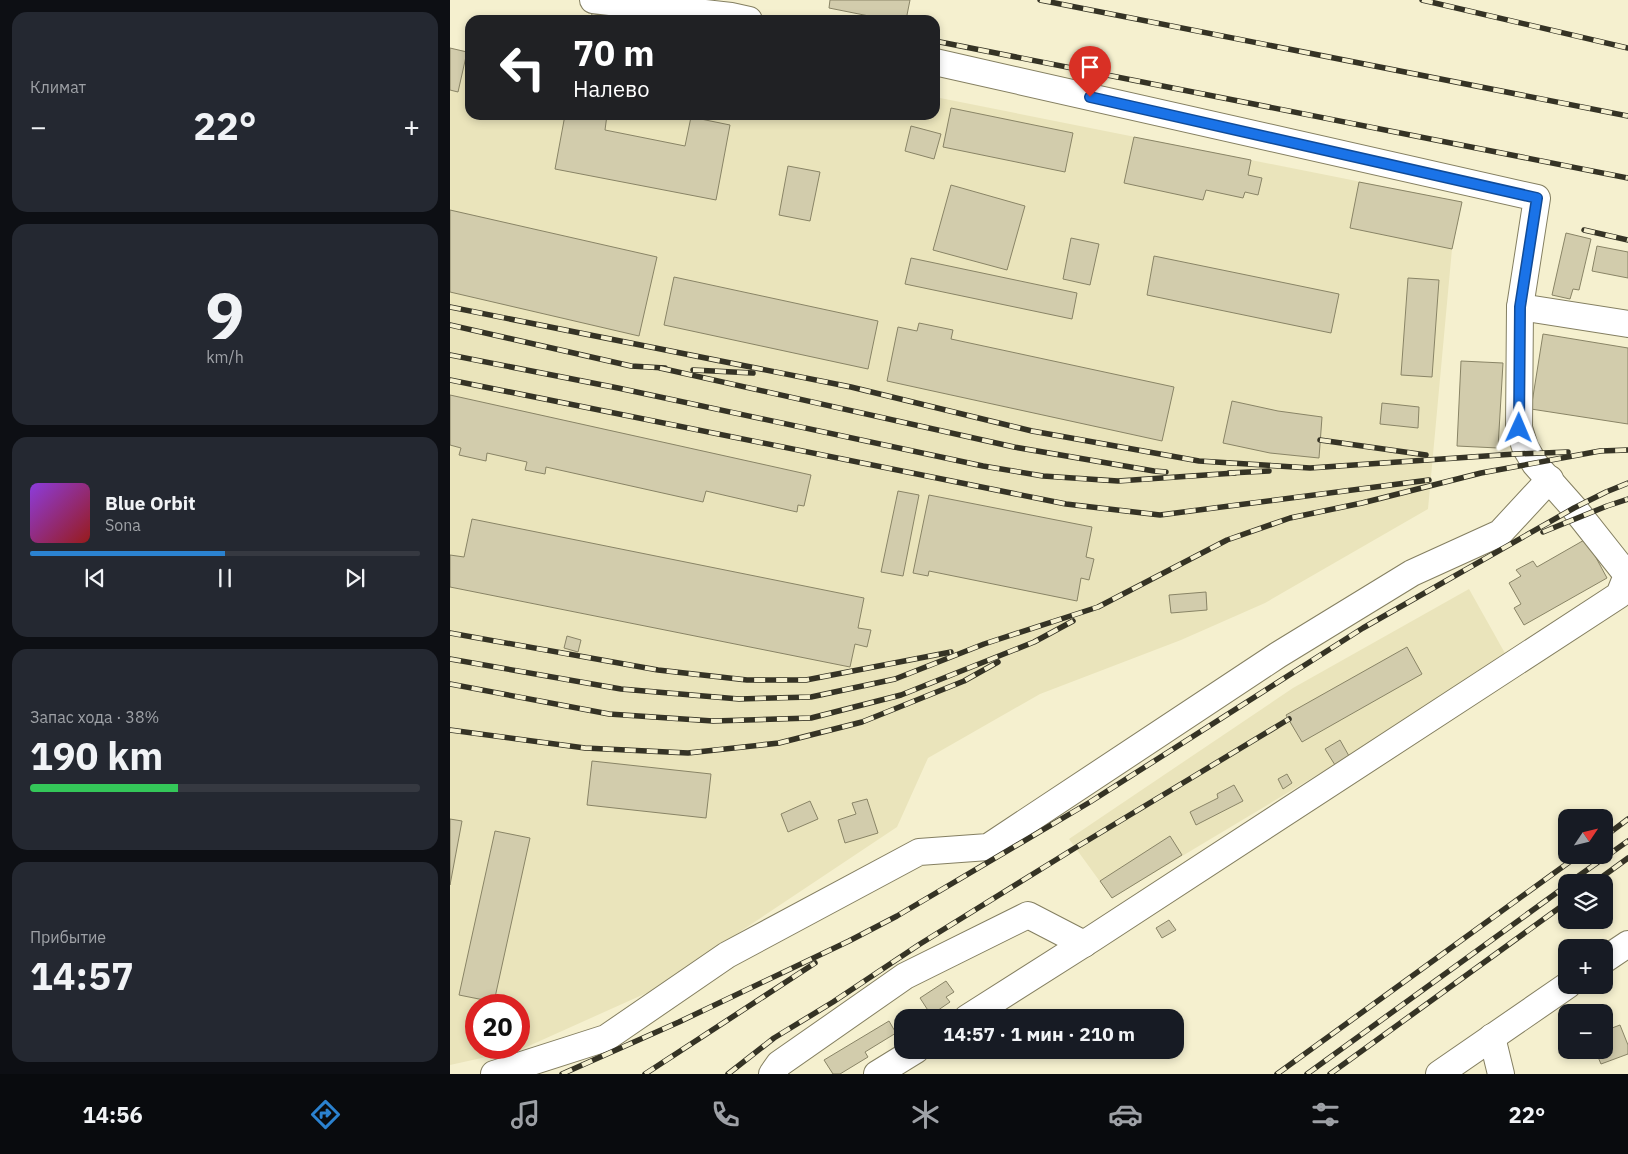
<!DOCTYPE html>
<html lang="ru">
<head>
<meta charset="utf-8">
<style>
  body { margin:0; font-family:"IBM Plex Sans",sans-serif; background:#242831; color:#f1f3f6; height:100vh; display:flex; flex-direction:column; font-size:19px; white-space:nowrap }
  * { box-sizing:border-box; margin:0 }
  p { font-size:16px; color:#9ea1a6 }
  .icon { flex:none; width:28px; height:28px; fill:none; stroke:currentColor; stroke-width:2; stroke-linecap:round; stroke-linejoin:round }
  .map { position:relative; flex:1; overflow:hidden }
  .details { display:flex; flex-direction:column; gap:12px; padding:12px; background:#0d0f14; width:450px }
  .details>* { flex:none }
  .top-card { position:absolute; left:15px; top:15px; width:475px; height:105px; border-radius:15px; box-shadow:0 2px 8px #0003; background:#202124; color:#fff; overflow:hidden }
  .needle { width:32px; rotate:55deg }
  .buttons { position:absolute; left:1108px; top:809px; display:grid; gap:10px }
  .buttons a { display:grid; place-items:center; width:55px; height:55px; border-radius:10px; background:#171b24; box-shadow:0 2px 8px #0003; font-size:25px }
  .speed { position:absolute; left:15px; top:994px; display:flex; gap:10px; font-size:25px; font-weight:700; text-align:center }
  .speed>* { display:grid; place-content:center; width:65px; height:65px; border-radius:50%; background:#171b24; box-shadow:0 2px 8px #0003; line-height:1 }
  .speed .limit { border:8px solid #d22; background:#fff; color:#111 }
  .pin { position:absolute; display:grid; place-items:center; width:42px; height:42px; color:#fff; margin:-51px -21px; border-radius:50% 50% 50% 0; rotate:-45deg; box-shadow:0 0 5px #0007 }
  .pin .icon { rotate:45deg }
  .me { position:absolute; width:55px; margin:-28px; rotate:1deg; stroke-linejoin:round; filter:drop-shadow(0 0 4px #0008) }
  .turn { display:flex; align-items:center; gap:18px; height:105px; padding:0 25px; font-size:22px }
  .turn .icon { width:65px; height:65px; stroke-width:2.5 }
  .turn b { display:block; font-size:35px; line-height:42px }
  .big { font-size:38px; font-weight:700; line-height:1.1 }
  .details .widget { flex:1; display:flex; flex-direction:column; justify-content:center; gap:8px; min-width:0; padding:0 18px; border-radius:15px; background:#242831 }
  .details .dial { align-items:center; gap:0 }
  .dial b { font-size:65px; line-height:1 }
  .song { display:flex; align-items:center; gap:15px }
  .cover { width:60px; height:60px; border-radius:8px; background:linear-gradient(135deg,hsl(270 70% 55%),hsl(0 70% 35%)) }
  .played { height:5px; border-radius:2px; background:linear-gradient(90deg,#2b82d0 50%,#363941 50%) }
  .keys { display:flex; justify-content:space-around; direction:ltr }
  .heat { display:flex; justify-content:space-between; align-items:center; font-size:28px; direction:ltr }
  .charge { height:8px; border-radius:4px; background:linear-gradient(90deg,#34c759 38%,#363941 0) }
  .trip { position:absolute; left:444px; top:1009px; width:290px; height:50px; border-radius:15px; background:#171b24; box-shadow:0 2px 8px #0003; font-weight:700; line-height:50px; text-align:center }
  .tabs { display:flex; height:80px; justify-content:space-around; align-items:center; background:#090b0e; color:#9ea1a6 }
  .tabs .icon { width:35px; height:35px }
  .tabs .on { color:#2b82d0 }
  .tabs b { font-size:22px; color:#f1f3f6 }
  main { display:flex; flex:1; min-height:0 }
  .map>svg:first-child { display:block }
</style>
</head>
<body>
<main>
<section class="details">
<div class="widget"><p>Климат</p>
<div class="heat"><a>−</a><b class="big">22°</b><a>+</a></div>
</div>
<div class="widget dial"><b>9</b><p>km/h</p></div>
<div class="widget">
<div class="song"><i class="cover"></i><div><b>Blue Orbit</b><p>Sona</p></div></div>
<div class="played"></div>
<div class="keys"><svg class="icon" aria-label="previous" viewBox="0 0 24 24"><path d="M18 5L8 12l10 7zM5 5v14"/></svg><svg class="icon" aria-label="pause" viewBox="0 0 24 24"><path d="M8 5v14M16 5v14"/></svg><svg class="icon" aria-label="next" viewBox="0 0 24 24"><path d="M6 5l10 7-10 7zM19 5v14"/></svg></div>
</div>
<div class="widget"><p>Запас хода · 38%</p><b class="big">190 km</b><div class="charge"></div></div>
<div class="widget"><p>Прибытие</p><b class="big">14:57</b></div>
</section>
<div class="map">
<svg width="1178" height="1074" viewBox="0 0 1178 1074">
  <rect width="100%" height="100%" fill="#f5f0cf"/>
  <!-- built -->
  <g fill="#eae4bb" fill-rule="evenodd">
    <path d="M0,48L20,52V115H485V97L1012,202L1002,249L978,509L815,603L731,640L590,694L478,758L447,827L201,991L72,1049L0,1065ZM26,1005H69V1048H26Z"/>
    <path d="M1019,589L1056,655L899,756L662,898L619,839L843,688Z"/>
  </g>
  <!-- building -->
  <g fill="#d2ccac" stroke="#898466">
    <path d="M380,0H460L456,20H439L379,8Z"/>
    <path d="M142,13L162,18V20H141Z"/>
    <path d="M0,48L17,52L8,92L0,90Z"/>
    <path d="M501,108L623,133L615,172L493,147Z"/>
    <path d="M115,115H157L155,130L235,146L241,117L280,125L266,200L105,169Z"/>
    <path d="M461,126L491,134L484,159L455,151Z"/>
    <path d="M684,137L801,160L798,175L812,178L808,195L795,192L793,198L756,190L753,200L674,183Z"/>
    <path d="M338,166L370,172L360,221L329,215Z"/>
    <path d="M909,182L1012,202L1002,249L900,228Z"/>
    <path d="M501,185L575,206L557,270L483,250Z"/>
    <path d="M0,210L207,257L189,336L0,292Z"/>
    <path d="M1116,233L1141,239L1129,290L1123,289L1120,299L1102,295Z"/>
    <path d="M621,238L649,244L640,285L613,279Z"/>
    <path d="M1147,246L1178,252V278L1142,271Z"/>
    <path d="M704,256L889,294L881,333L697,295Z"/>
    <path d="M461,258L627,293L622,319L455,284Z"/>
    <path d="M224,277L428,321L418,369L214,325Z"/>
    <path d="M958,278L989,280L982,377L951,375Z"/>
    <path d="M469,323L503,330L501,339L724,387L712,441L437,381L448,327L467,331Z"/>
    <path d="M1093,334L1178,348V424L1081,409Z"/>
    <path d="M1011,361L1053,363L1048,448L1007,446Z"/>
    <path d="M0,395L361,475L354,506L348,505L347,512L256,491L253,502L96,467L95,474L75,470L77,462L37,453L36,461L9,455L11,448L0,445Z"/>
    <path d="M782,401L828,411L872,417L869,458L820,453L773,443Z"/>
    <path d="M932,403L969,407L968,428L930,424Z"/>
    <path d="M448,491L469,495L453,576L431,572Z"/>
    <path d="M479,495L642,527L636,557L644,559L639,580L631,578L627,601L479,571L478,576L463,573Z"/>
    <path d="M22,519L414,598L408,628L421,630L417,647L405,644L400,667L0,587V555L14,557Z"/>
    <path d="M1136,539L1157,578L1074,625L1064,608L1071,604L1059,583L1071,576L1066,570L1083,561L1087,567Z"/>
    <path d="M756,592L757,610L721,613L719,595Z"/>
    <path d="M117,636L131,640L128,652L114,648Z"/>
    <path d="M957,647L972,674L852,742L836,715Z"/>
    <path d="M890,740L899,756L885,765L875,749Z"/>
    <path d="M142,761L261,774L256,818L137,805Z"/>
    <path d="M837,774L842,783L833,789L828,779Z"/>
    <path d="M784,785L793,801L746,825L740,812L768,798L767,794Z"/>
    <path d="M417,799L428,833L395,843L388,820L406,814L402,803Z"/>
    <path d="M360,801L368,819L338,832L331,814Z"/>
    <path d="M0,819L12,821L0,885Z"/>
    <path d="M45,831L80,838L44,1002L9,995Z"/>
    <path d="M720,836L732,855L662,898L650,881Z"/>
    <path d="M719,920L726,930L712,938L706,928Z"/>
    <path d="M496,981L504,992L496,997L500,1002L481,1015L470,998Z"/>
    <path d="M439,1021L446,1033L415,1052L418,1057L390,1074H383L374,1060Z"/>
    <path d="M1170,1025L1178,1045V1054L1151,1064L1145,1050H1154V1031Z"/>
  </g>
  <g fill="none" stroke-linecap="round" stroke-linejoin="round">
    <defs>
      <g id="minor">
        <path d="M143,0L281,16L299,20"/>
        <path d="M485,62L1087,198L1070,307L1069,428L1075,447L1085,464L1124,508L1177,575L1169,595L643,938L517,1018"/>
        <path d="M1070,307L1178,324"/>
        <path d="M1154,960L1178,944"/>
        <path d="M1042,1037L1051,1074"/>
        <path d="M44,1074L156,1038L277,955L469,852L538,847L828,655L962,573L1050,533L1100,479"/>
        <path d="M322,1074L329,1064L455,976L578,915L634,944"/>
        <path d="M427,1074L466,1050"/>
        <path d="M989,1074L1118,985"/>
      </g>
    </defs>
    <!-- minor casing -->
    <use href="#minor" stroke="#847f61" stroke-width="28"/>
    <!-- minor -->
    <use href="#minor" stroke="#fff" stroke-width="26"/>
    <defs>
      <g id="rail">
        <path d="M590,0L1178,116"/>
        <path d="M972,0L1178,48"/>
        <path d="M372,18L380,20"/>
        <path d="M485,41L1178,178"/>
        <path d="M1134,230L1178,240"/>
        <path d="M0,307L401,387L582,431L749,461L860,468L1065,454L1118,452"/>
        <path d="M0,325L181,366L215,368"/>
        <path d="M0,355L168,388L533,466L593,476L668,481L785,473"/>
        <path d="M210,368L564,447L704,471L716,472"/>
        <path d="M243,370L303,373"/>
        <path d="M0,380L616,504L710,515L979,480"/>
        <path d="M870,440L976,455"/>
        <path d="M779,473L819,471"/>
        <path d="M1093,532L1157,506L1178,499"/>
        <path d="M0,633L208,670L297,680H356L501,652"/>
        <path d="M0,659L171,689L289,699L361,697L445,679L534,644L648,607L777,540L840,518L912,503L1031,473L1150,451L1178,450"/>
        <path d="M0,684L159,714L263,721L361,718L451,695L584,642L623,621"/>
        <path d="M0,730L135,748L238,753L329,743L412,722L514,681L548,662"/>
        <path d="M1154,837L1178,819"/>
        <path d="M1120,882L1178,841"/>
        <path d="M1145,882L1178,858"/>
        <path d="M112,1074L229,1022L399,941L447,916L640,802L913,628L1124,508L1156,492L1178,483"/>
        <path d="M195,1074L365,963"/>
        <path d="M278,1074L324,1038L383,1002L470,944L625,848L839,719"/>
        <path d="M827,1074L1129,855"/>
        <path d="M857,1074L1116,886"/>
        <path d="M880,1074L1116,903"/>
      </g>
    </defs>
    <!-- rail casing -->
    <use href="#rail" stroke="#353325" stroke-width="5.5"/>
    <!-- rail -->
    <use href="#rail" stroke="#f5f0cf" stroke-width="4" stroke-dasharray="11" stroke-linecap="butt"/>
  </g>
  <g fill="none" stroke-linecap="round" stroke-linejoin="round">
    <defs>
      <path id="route" d="M640,97L1087,198L1070,307L1069,428"/>
    </defs>
    <!-- route casing -->
    <use href="#route" stroke="#114b97" stroke-width="12"/>
    <!-- route -->
    <use href="#route" stroke="#1a73e8" stroke-width="9"/>
  </g>
</svg>
<div class="buttons">
<a><svg class="needle" viewBox="-14 -14 28 28"><path d="M0-13l5 13h-10z" fill="#e53935"/><path d="M0 13l5-13h-10z" fill="#9ea1a6"/></svg></a>
<a><svg class="icon" aria-label="layers" viewBox="0 0 24 24"><path d="M12 4l9 5-9 5-9-5zM3 14l9 5 9-5"/></svg></a>
<a>+</a>
<a>−</a>
</div>
<div class="speed"><div class="limit">20</div></div>
<div class="pin" style="left:640px;top:97px;background:#d93025"><svg class="icon" aria-label="arrive" viewBox="0 0 24 24"><path d="M6 21V4h12l-3 4 3 4H6"/></svg></div>
<svg class="me" style="left:1069px;top:428px" viewBox="-20 -20 40 40"><path d="M0-17L14 15 0 8-14 15z" fill="#1a73e8" stroke="#fff" stroke-width="4"/></svg>
<div class="trip">14:57 · 1 мин · 210 m</div>
<div class="top-card">
<div class="turn"><svg class="icon" aria-label="left" viewBox="0 0 24 24"><path d="M17 20v-9H6M10 6l-5 5 5 5"/></svg><div><b>70 m</b>Налево</div></div>
</div>
</div>
</main>
<nav class="tabs">
<b>14:56</b>
<svg class="icon on" aria-label="directions" viewBox="0 0 24 24"><path d="M12 3l9 9-9 9-9-9zM9 14v-3h6M13 9l2 2-2 2"/></svg>
<svg class="icon" aria-label="music" viewBox="0 0 24 24"><path d="M9 18V5l10-2v13"/><circle cx="6" cy="18" r="3"/><circle cx="16" cy="16" r="3"/></svg>
<svg class="icon" aria-label="phone" viewBox="0 0 24 24"><path d="M5 4h4l2 5-3 2q2 4 5 5l2-3 5 2v4C11 20 4 13 5 4z"/></svg>
<svg class="icon" aria-label="climate" viewBox="0 0 24 24"><path d="M12 3v18M4 7l16 10M4 17L20 7"/></svg>
<svg class="icon" aria-label="car" viewBox="0 0 24 24"><path d="M5 17H2v-5l4-1 3-4h7l3 4 3 1v5h-3M9 17h6M6 11h13"/><circle cx="7" cy="17" r="2"/><circle cx="17" cy="17" r="2"/></svg>
<svg class="icon" aria-label="filters" viewBox="0 0 24 24"><path d="M4 7h16M4 17h16"/><circle cx="9" cy="7" r="2"/><circle cx="15" cy="17" r="2"/></svg>
<b>22°</b>
</nav>
</body>
</html>
